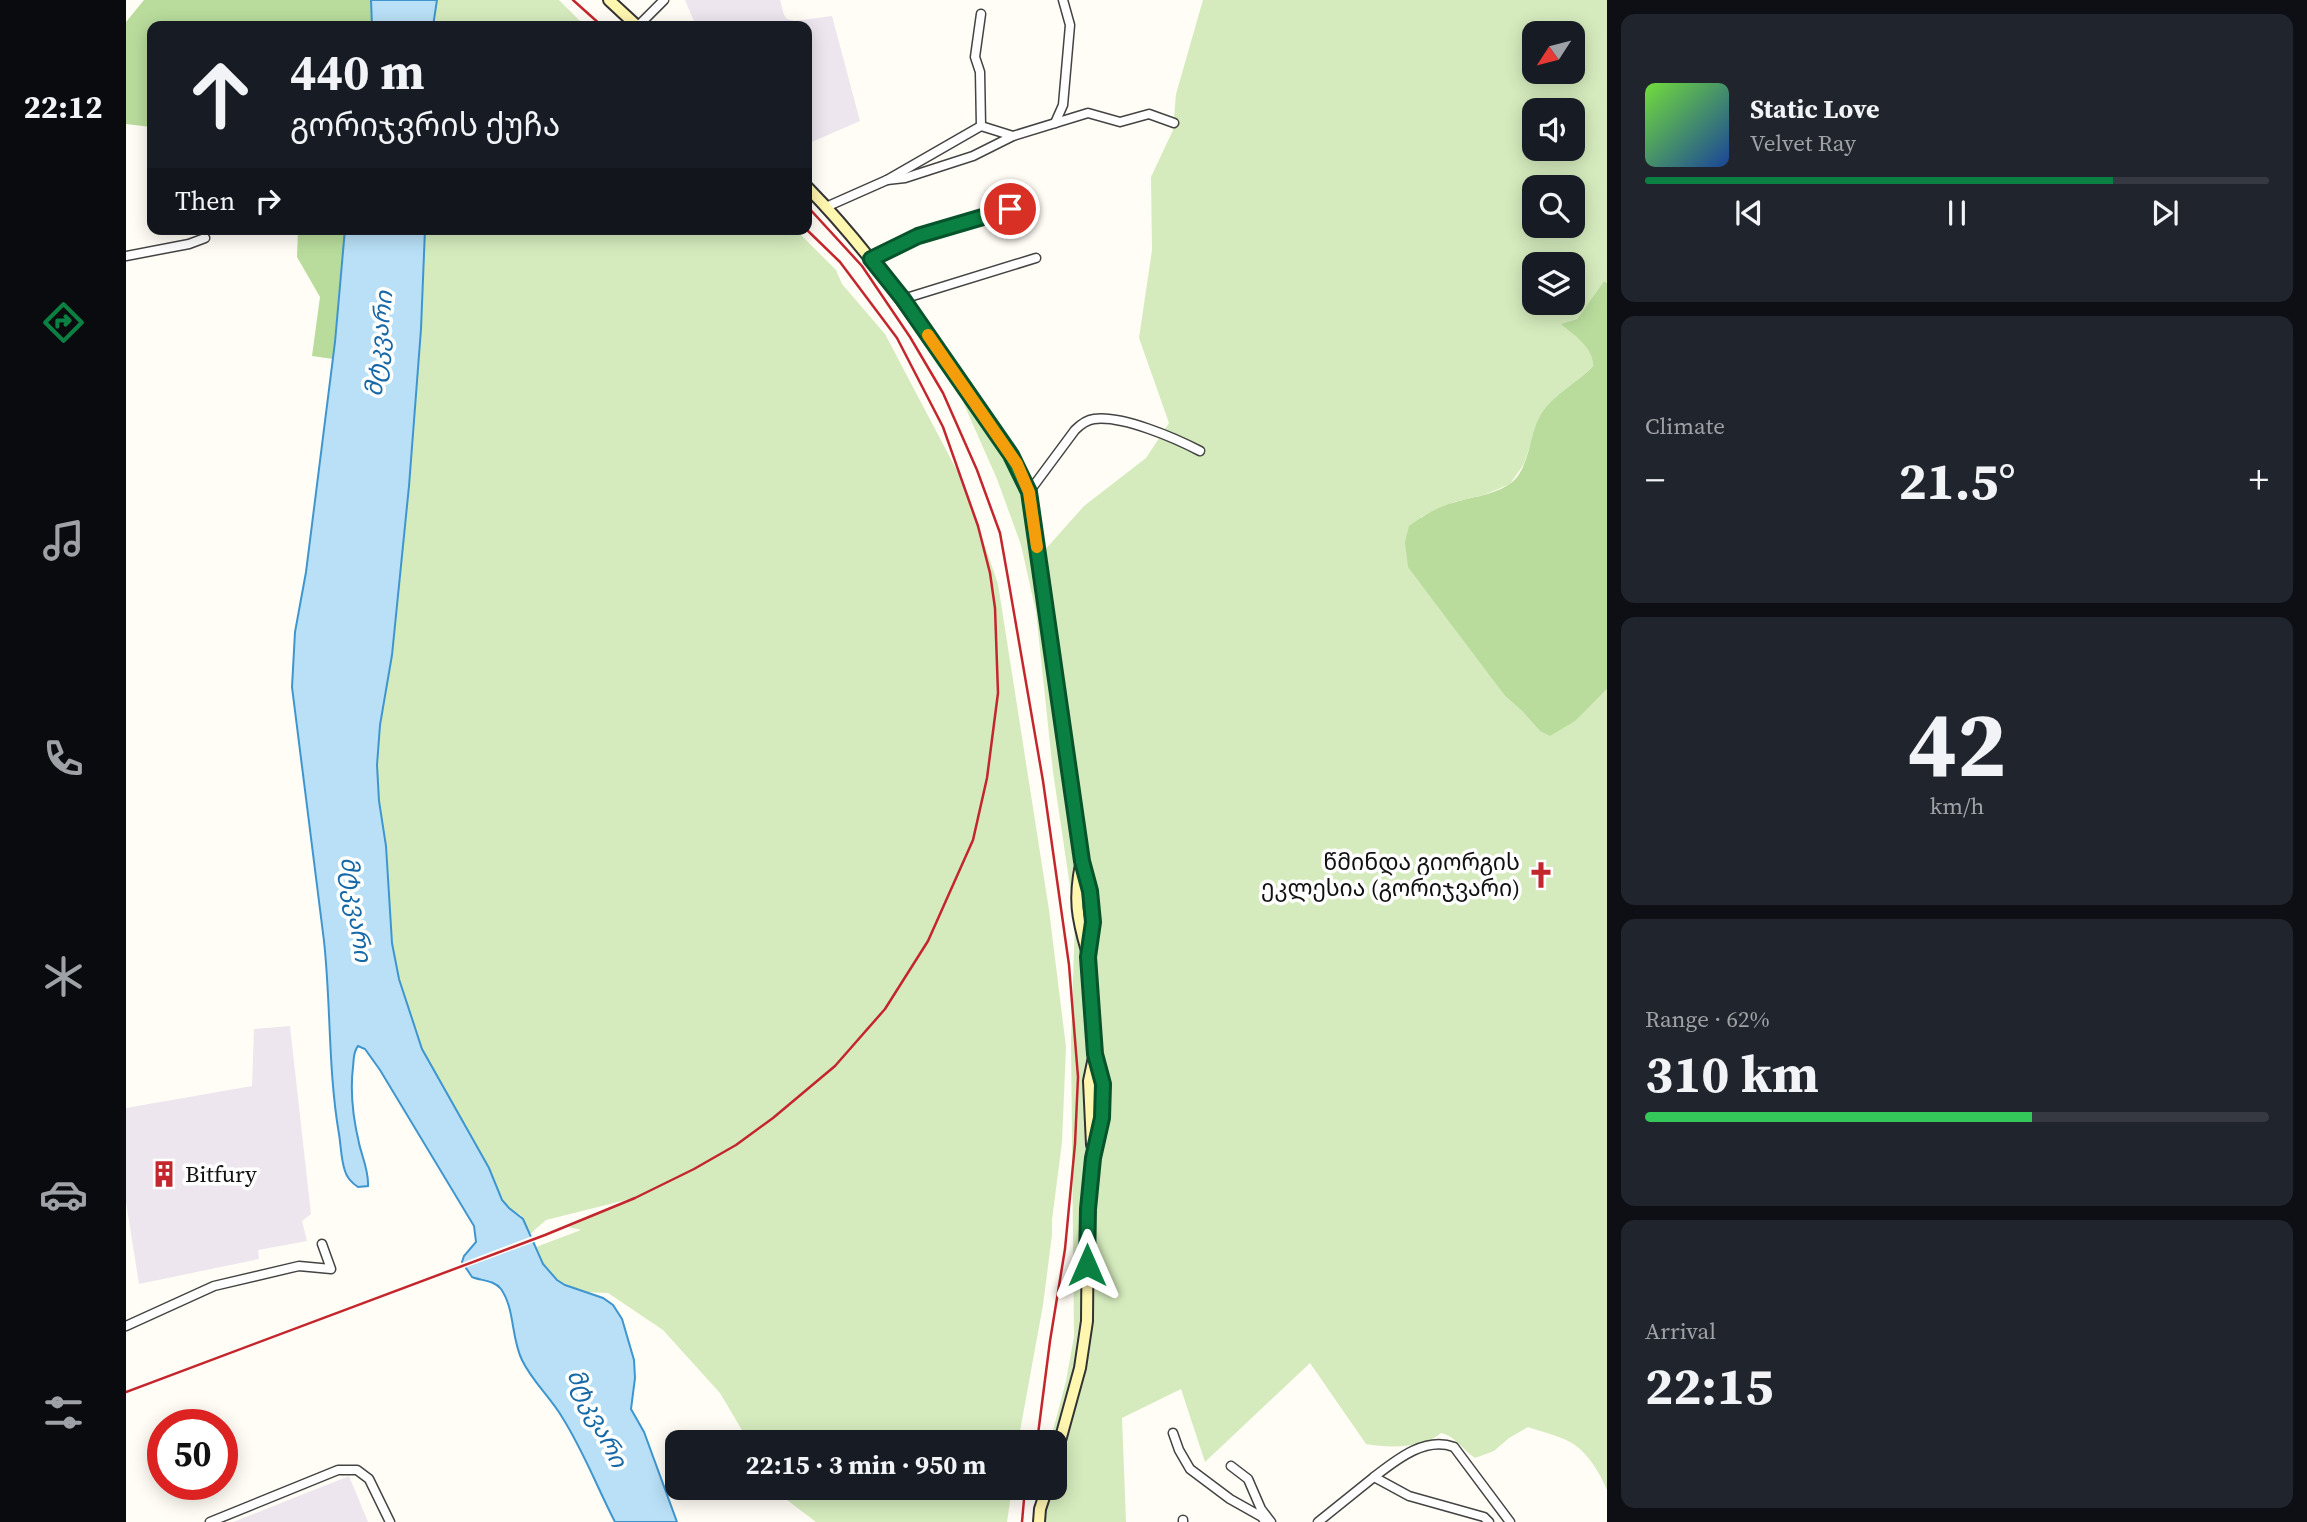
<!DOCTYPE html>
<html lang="en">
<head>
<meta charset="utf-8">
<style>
  body { margin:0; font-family:"Source Serif 4","Noto Sans Georgian",serif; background:#20242c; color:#f1f3f6; height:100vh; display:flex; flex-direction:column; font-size:26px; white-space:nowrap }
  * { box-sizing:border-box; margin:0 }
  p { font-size:23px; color:#9ea1a6 }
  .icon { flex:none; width:38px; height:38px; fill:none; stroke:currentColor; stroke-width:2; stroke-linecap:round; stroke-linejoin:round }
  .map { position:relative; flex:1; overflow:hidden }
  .side { display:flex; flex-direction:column; gap:14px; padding:14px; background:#0d0f14; width:700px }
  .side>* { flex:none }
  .banner { position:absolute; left:21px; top:21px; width:665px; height:214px; border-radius:14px; box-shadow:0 4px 18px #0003; background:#171b24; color:#f1f3f6; overflow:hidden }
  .needle { width:46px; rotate:234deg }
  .tools { position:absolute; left:1396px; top:21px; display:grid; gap:14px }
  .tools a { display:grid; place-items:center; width:63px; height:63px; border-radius:14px; background:#171b24; box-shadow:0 4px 18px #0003; font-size:35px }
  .speed { position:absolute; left:21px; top:1409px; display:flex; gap:14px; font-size:35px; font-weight:700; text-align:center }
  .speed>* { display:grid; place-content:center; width:91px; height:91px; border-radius:50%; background:#171b24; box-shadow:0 4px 18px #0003; line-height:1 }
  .speed .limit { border:10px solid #d22; background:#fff; color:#111 }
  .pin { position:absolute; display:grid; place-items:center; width:60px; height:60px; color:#fff; margin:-30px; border:4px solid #fff; border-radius:50%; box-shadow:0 2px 7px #0007 }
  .me { position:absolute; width:77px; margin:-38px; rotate:0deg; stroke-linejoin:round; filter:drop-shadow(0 0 5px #0008) }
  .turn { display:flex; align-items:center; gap:24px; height:147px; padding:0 28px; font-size:32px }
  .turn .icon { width:91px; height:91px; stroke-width:2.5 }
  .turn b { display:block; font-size:49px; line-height:60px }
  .then { display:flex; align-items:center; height:66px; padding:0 28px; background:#0003; gap:14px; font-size:26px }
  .big { font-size:52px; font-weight:700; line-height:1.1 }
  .side .widget { flex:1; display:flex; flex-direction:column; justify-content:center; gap:10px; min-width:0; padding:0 24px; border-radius:14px; background:#20242c }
  .side .dial { align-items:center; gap:0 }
  .dial b { font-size:91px; line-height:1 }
  .song { display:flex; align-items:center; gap:21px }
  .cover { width:84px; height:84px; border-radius:10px; background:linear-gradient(135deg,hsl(100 70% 55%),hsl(220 70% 35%)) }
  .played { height:7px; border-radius:4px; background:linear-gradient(90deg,#0b8043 75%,#363941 75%) }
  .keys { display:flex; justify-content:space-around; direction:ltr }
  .heat { display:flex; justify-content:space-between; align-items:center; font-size:38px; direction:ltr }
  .charge { height:10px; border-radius:5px; background:linear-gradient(90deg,#34c759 62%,#363941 0) }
  .trip { position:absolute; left:539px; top:1430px; width:402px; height:70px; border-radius:14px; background:#171b24; box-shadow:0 4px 18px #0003; font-weight:700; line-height:70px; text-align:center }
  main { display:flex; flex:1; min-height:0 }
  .menu { display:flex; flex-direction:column; width:126px; justify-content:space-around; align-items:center; background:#090b0e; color:#9ea1a6 }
  .menu .icon { width:49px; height:49px }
  .menu .selected { color:#0b8043 }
  .menu b { font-size:32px; color:#f1f3f6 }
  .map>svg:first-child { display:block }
</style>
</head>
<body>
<main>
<nav class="menu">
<b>22:12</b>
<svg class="icon selected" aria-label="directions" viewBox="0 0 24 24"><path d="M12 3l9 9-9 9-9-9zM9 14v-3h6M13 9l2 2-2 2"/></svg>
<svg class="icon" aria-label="music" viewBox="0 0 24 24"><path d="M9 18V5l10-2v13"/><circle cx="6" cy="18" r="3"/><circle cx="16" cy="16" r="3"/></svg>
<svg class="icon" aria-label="phone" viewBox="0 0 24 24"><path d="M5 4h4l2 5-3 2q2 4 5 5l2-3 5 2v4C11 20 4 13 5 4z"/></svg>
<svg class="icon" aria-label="climate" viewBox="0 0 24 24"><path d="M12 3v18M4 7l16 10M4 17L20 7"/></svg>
<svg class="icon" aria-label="car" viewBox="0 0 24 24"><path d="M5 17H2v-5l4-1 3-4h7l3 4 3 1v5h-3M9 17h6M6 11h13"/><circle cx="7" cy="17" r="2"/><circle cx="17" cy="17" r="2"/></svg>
<svg class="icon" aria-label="filters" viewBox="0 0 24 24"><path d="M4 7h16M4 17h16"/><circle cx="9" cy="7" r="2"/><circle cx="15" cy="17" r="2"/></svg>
</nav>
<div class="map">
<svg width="1481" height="1522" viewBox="0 0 1481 1522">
  <rect width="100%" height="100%" fill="#fffdf5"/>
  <!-- industrial -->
  <g fill="#eee6ef">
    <path d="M559,0H654L658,15L661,19L669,21L706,16L734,121L681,144V26H570Z"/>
    <path d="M164,1026L185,1214L176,1221L181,1241L132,1250L133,1259L13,1284L0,1202V1108L126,1086L128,1029Z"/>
    <path d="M223,1476L242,1522H107Z"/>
  </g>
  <!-- green -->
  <g fill="#d5ebbd" fill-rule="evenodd">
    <path d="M311,0H433L459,26H307Z"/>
    <path d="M1077,0H1481V283L1478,281L1451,319L1436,324C1450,336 1467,347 1467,366L1413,418L1398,464L1384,484L1358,495L1328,502L1295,517L1316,611L1379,696L1396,711L1414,731L1459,710L1481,689V1490C1474,1473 1461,1451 1444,1442C1431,1435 1416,1432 1402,1427L1383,1438L1368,1451L1349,1458C1337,1450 1329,1436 1315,1433C1297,1449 1262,1448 1240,1444L1184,1363L1079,1462L1055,1389L996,1418L1000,1522H911L916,1488H929V1442H924L940,1381L948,1337L945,1040L949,920L927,772L910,612L895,545L871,479L829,384C854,418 883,453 895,495C901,514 900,535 903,554L917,552L958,506L1020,458L1043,423L1013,338L1026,250L1025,177L1047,130L1050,94ZM1409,33H1447V72H1409ZM1409,110H1447V149H1409ZM1409,187H1447V226H1409ZM1409,264H1447V303H1409Z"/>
    <path d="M299,229H669L710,270L716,284L759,334L837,482L872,584L923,910L940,1047L936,1142L926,1220V1235L917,1305L892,1442H623L594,1393L537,1330L482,1293L456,1292L431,1280L417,1264L410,1247L455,1230L442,1227L504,1199L420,1220L404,1234L395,1215L383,1208L376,1200L363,1168L296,1049L273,979L266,943L260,846L253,801L251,765L254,725L266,655L283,486L295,329Z"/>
    <path d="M651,1488H886L881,1522H690L656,1496Z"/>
  </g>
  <!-- forest -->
  <g fill="#b9dc9c">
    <path d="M18,0H245L246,26H26V129L25,127L0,124V22Z"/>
    <path d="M172,229H219L207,359L186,356L194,297L171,257Z"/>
    <path d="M1478,281L1481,283V689L1449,721L1424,736L1414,731L1396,711L1379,696L1282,567L1279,542L1283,526C1297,516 1310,508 1326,503C1344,497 1365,496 1382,485C1403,473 1403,437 1413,418C1424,396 1451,384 1467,366C1467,347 1449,336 1435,324L1451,319Z"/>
  </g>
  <!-- water -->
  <g fill="#b9e0f7" stroke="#3f96cf" stroke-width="2">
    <path d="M245,0H311L307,26H246Z"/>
    <path d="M219,229H299L295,329L283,486L266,655L254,725L251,765L253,801L260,846L266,943L273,979L296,1049L363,1168L376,1200L383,1208L397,1219L417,1264L431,1280L439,1285L477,1298L487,1305L496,1319L508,1360L509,1378L505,1409L518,1432L551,1522H489C471,1487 457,1450 436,1417C424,1397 406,1381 396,1360C385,1338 389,1309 375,1289C368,1280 356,1281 346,1277L336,1262L338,1256L350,1242L348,1226L254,1070L239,1049L232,1046C227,1052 228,1059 227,1067C224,1092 227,1118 233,1143C236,1157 243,1171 242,1186L232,1187C226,1183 221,1178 219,1171C215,1160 215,1146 213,1134C202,1070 205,1005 198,941L166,687L169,632L180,572L209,342Z"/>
  </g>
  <!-- pier -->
  <path fill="#fffdf5" d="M409,1235L411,1241L336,1269L333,1264Z"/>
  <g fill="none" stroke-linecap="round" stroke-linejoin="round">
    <defs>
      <g id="minor">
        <path d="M855,14L849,57L854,72L855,126"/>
        <path d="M512,26L538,0"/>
        <path d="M929,123L937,105L944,25L937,0"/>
        <path d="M761,180L779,178L847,156L887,136L962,113L994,122L1023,114L1048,123"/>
        <path d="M700,207L761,180L855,126L887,136"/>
        <path d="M0,256L63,244L79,238"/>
        <path d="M745,259L792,236L884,209"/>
        <path d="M777,299L910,258"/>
        <path d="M903,492L949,430C954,425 960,420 968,419C996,415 1049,438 1074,451"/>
        <path d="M0,1326L88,1286L173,1266L205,1269L196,1244"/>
        <path d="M1047,1433L1053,1450L1064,1469L1104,1499L1136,1517L1139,1522"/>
        <path d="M1105,1466L1122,1479L1135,1509L1145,1522"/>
        <path d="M1248,1477C1270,1460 1299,1436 1328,1447L1384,1522"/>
        <path d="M1057,1520V1522"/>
        <path d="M84,1522L212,1470H231L243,1479L264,1522"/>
        <path d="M1192,1522L1248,1477L1283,1496L1358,1517L1363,1522"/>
      </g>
      <g id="secondary">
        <path d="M483,0L511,26"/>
        <path d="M681,187C740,247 787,315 835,384C860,419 888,452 903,492L956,861L964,891L967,922L962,957L969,1054L977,1084L976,1118L967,1158L962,1209L961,1321L954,1368L929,1459"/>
        <path d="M955,864C948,899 951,917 961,951"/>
        <path d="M966,1145L963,1081L968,1057"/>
        <path d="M913,1522L914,1509L921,1488"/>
      </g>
    </defs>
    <!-- minor casing -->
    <use href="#minor" stroke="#444" stroke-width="11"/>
    <!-- secondary casing -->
    <use href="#secondary" stroke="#333" stroke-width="14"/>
    <!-- minor -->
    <use href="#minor" stroke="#fff" stroke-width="8"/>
    <!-- secondary -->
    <use href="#secondary" stroke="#fff6b0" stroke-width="10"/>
    <!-- rail -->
    <g stroke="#c4262e" stroke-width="2.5">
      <path d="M447,0L476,26"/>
      <path d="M681,206L736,266L784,337L817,393L851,470L874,533L883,584L917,781L943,965L952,1077L949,1144L939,1249L924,1341L911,1442"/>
      <path d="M0,1392L419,1235L509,1198L568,1169L610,1145L647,1118L709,1066L759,1009L802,941L847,840L861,778L872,693L869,608L864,573L852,526L817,427L771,338L714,262L680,229"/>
      <path d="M896,1522L899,1488"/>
    </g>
  </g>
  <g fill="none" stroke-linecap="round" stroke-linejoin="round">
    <defs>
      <path id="route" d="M884,209L792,236L745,259L777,299L885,455L903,492L956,861L964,891L967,922L962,957L969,1054L977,1084L976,1118L967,1158L962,1209L961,1265"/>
    </defs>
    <!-- route casing -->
    <use href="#route" stroke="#07532c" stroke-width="18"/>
    <!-- route -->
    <use href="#route" stroke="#0b8043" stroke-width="12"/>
    <!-- slow -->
    <path stroke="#f59e0b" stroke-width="12" d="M802,335L891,464L903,492L911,547"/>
  </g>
  <!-- icons -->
  <defs>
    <symbol id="church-bare" viewBox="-9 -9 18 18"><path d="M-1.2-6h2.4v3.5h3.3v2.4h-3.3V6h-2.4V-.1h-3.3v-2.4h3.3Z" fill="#c4262e" stroke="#fff" stroke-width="2.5" paint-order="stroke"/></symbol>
    <symbol id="building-bare" viewBox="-9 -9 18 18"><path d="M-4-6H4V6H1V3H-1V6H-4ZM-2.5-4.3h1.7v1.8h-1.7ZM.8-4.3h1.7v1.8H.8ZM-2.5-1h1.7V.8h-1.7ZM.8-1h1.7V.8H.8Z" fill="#c4262e" stroke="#fff" stroke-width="2.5" paint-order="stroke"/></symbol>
  </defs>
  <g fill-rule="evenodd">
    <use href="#church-bare" x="1396" y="856" width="38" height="38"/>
    <use href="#building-bare" x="19" y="1155" width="38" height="38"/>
  </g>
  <g text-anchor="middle" stroke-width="7" stroke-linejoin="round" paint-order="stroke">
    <!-- poi labels -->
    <g font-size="23" fill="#111" stroke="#fff" text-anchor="end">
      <text x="1394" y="870">წმინდა გიორგის<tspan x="1394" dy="26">ეკლესია (გორიჯვარი)</tspan></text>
      <text x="59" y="1182" text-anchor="start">Bitfury</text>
    </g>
    <!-- water labels -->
    <g font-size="24" font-style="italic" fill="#1768a6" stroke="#fff">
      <text transform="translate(253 344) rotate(-84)" y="8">მტკვარი</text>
      <text transform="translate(230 909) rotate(82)" y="8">მტკვარი</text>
      <text transform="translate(471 1418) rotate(64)" y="8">მტკვარი</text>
    </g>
  </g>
</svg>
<div class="tools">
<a><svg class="needle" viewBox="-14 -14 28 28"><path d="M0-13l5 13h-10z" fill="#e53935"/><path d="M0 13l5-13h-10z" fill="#9ea1a6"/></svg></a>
<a><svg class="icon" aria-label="sound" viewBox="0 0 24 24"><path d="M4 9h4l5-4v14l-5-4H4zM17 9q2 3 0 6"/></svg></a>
<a><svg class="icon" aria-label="search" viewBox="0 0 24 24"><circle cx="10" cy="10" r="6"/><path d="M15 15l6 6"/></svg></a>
<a><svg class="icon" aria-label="layers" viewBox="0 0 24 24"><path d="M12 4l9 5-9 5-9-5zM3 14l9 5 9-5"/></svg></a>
</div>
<div class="speed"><div class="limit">50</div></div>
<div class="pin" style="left:884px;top:209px;background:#d93025"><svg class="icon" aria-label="arrive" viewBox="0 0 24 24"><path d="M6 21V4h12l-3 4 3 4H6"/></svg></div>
<svg class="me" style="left:961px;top:1265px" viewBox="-20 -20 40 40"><path d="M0-17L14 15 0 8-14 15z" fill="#0b8043" stroke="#fff" stroke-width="4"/></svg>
<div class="trip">22:15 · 3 min · 950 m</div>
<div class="banner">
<div class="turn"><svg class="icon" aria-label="ahead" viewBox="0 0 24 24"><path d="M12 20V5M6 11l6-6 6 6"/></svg><div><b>440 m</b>გორიჯვრის ქუჩა</div></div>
<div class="then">Then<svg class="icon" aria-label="right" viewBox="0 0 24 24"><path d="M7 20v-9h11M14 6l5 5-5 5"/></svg></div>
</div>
</div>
<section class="side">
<div class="widget">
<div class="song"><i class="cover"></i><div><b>Static Love</b><p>Velvet Ray</p></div></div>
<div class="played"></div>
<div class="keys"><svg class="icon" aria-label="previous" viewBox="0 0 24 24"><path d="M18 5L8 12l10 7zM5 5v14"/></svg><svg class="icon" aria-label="pause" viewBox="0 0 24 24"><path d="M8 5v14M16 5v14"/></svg><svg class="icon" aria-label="next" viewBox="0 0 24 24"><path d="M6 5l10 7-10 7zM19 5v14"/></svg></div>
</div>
<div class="widget"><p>Climate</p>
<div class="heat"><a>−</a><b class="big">21.5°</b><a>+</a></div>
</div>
<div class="widget dial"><b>42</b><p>km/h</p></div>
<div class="widget"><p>Range · 62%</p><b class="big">310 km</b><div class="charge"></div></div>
<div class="widget"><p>Arrival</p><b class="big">22:15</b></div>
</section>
</main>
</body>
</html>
